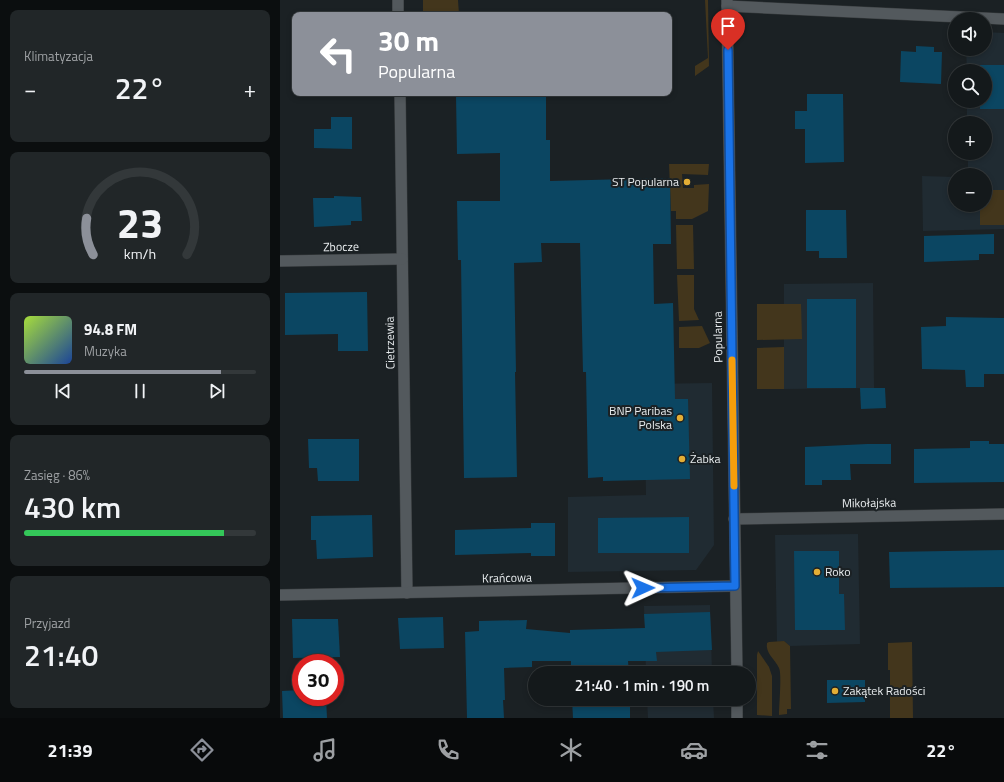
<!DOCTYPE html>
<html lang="pl">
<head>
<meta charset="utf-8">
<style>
  body { margin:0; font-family:"Titillium Web",sans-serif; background:#212628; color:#f1f3f6; height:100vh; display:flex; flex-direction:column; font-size:15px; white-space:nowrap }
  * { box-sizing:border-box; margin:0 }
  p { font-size:13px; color:#9da0a3 }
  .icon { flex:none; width:22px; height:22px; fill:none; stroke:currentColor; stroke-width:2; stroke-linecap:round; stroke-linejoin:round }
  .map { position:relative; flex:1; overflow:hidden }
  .panel { display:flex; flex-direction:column; gap:10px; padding:10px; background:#0b0e0f; width:280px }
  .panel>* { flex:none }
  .top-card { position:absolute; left:12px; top:12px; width:380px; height:84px; border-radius:8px; box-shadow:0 2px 6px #0003,0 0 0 1px #33383a; background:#8c9099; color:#fff; overflow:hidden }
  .buttons { position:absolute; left:668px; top:12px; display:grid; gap:8px }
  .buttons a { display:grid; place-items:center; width:44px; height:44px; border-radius:50%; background:#14191b; box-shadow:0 2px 6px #0003,0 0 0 1px #33383a; font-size:20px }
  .speed { position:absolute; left:12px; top:654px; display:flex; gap:8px; font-size:20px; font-weight:700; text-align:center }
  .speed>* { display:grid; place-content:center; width:52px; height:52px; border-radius:50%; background:#14191b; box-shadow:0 2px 6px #0003,0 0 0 1px #33383a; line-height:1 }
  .speed .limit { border:6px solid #d22; background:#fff; color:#111 }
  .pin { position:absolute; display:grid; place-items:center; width:34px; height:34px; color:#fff; margin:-41px -17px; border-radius:50% 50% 50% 0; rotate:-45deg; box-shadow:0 0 4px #0007 }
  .pin .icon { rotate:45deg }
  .me { position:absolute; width:44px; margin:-22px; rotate:89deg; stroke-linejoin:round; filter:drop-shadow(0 0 3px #0008) }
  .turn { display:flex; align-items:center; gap:14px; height:84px; padding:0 20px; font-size:18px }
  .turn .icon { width:52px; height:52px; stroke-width:2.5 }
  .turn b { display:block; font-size:28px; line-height:34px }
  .big { font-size:30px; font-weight:600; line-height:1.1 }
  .panel .tile { flex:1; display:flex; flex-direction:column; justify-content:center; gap:6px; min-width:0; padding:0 14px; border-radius:8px; background:#212628 }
  .panel .dial { align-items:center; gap:0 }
  .dial svg { height:104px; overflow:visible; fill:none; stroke:#33383a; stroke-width:7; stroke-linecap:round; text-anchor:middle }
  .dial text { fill:#f1f3f6; stroke:none }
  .song { display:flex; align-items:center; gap:12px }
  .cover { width:48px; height:48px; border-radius:6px; background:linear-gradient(135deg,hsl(80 70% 55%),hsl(220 70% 35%)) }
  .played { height:4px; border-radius:2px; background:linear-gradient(90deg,#8c9099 85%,#33383a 85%) }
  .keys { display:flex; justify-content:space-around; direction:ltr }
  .heat { display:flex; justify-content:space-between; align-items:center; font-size:22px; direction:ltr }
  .charge { height:6px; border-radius:3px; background:linear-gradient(90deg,#34c759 86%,#33383a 0) }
  .trip { position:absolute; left:248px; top:666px; width:228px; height:40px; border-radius:20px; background:#14191b; box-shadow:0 2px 6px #0003,0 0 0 1px #33383a; font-weight:600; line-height:40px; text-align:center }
  .tabs { display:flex; height:64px; justify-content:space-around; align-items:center; background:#080a0b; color:#9da0a3 }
  .tabs .icon { width:28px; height:28px }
  .tabs .current { color:#8c9099 }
  .tabs b { font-size:18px; color:#f1f3f6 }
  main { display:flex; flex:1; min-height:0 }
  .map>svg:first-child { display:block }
</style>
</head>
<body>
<main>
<section class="panel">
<div class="tile"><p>Klimatyzacja</p>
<div class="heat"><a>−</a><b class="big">22°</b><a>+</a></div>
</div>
<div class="tile dial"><svg viewBox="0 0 100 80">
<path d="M14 69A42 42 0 1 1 86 69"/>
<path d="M14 69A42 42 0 0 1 9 41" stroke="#8c9099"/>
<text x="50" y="56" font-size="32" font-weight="700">23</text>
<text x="50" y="72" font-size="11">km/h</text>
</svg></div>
<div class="tile">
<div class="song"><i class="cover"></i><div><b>94.8 FM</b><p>Muzyka</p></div></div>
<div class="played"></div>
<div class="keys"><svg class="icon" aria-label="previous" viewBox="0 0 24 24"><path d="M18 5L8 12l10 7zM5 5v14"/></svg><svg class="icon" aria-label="pause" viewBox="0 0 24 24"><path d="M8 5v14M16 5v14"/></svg><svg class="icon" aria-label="next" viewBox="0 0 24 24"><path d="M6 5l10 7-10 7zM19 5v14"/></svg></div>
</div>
<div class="tile"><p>Zasięg · 86%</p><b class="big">430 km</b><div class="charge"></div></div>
<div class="tile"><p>Przyjazd</p><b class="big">21:40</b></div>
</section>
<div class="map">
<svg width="724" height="718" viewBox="0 0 724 718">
  <rect width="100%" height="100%" fill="#1b2124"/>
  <!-- built -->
  <g fill="#202b32">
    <path d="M705,32L724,33V229L643,231L642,176L675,177V205H705V175H688V153H705V123H687V101H705V71H687L686,49H705Z"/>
    <path d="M593,283L594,388L504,389V284Z"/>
    <path d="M432,383L434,545L416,570L288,572V497L366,495L364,384Z"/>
    <path d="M578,534L580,644L510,646L504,641L497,642L495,535Z"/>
    <path d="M430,605L432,673H366L364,606Z"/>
    <path d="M367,699H433L434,718H368Z"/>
  </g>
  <!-- green -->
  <g fill="#43361c">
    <path d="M143,0H178L179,15H143Z"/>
    <path d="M425,0H428L429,66L415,76V66L428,58Z"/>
    <path d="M389,164H429L428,175L402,174L403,188H414V185L429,184L428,211L412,219H396V211H391Z"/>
    <path d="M705,190H724V225H700V205H705Z"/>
    <path d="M396,225H413L414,269H397Z"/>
    <path d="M397,275H414V309L419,320L399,321Z"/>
    <path d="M477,304H521L522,339L477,340Z"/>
    <path d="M422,326L430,343L419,348H399V327Z"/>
    <path d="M504,347V389H477V348Z"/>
    <path d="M504,641L510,646L511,709H507V714L499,715C499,705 502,674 499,668C495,659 485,653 487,643L489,642Z"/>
    <path d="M632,642L633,718H610V670H608V643Z"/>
    <path d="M478,651L489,667L492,676V716L477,715V655Z"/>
  </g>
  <!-- building -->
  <g fill="#0b4662">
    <path d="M636,46L654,47V52H662L661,84L620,82L621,51L636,52Z"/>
    <path d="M700,65H724V109H700V101H705V71H700Z"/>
    <path d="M227,93H266V140H270V181L390,178L391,244H373L374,304L393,303L395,399H408L410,479L323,481V477L308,478L306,372H303L300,243H261L262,262L234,263L236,372H235L237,477L184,478L181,260H178L177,201H220V153L177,154L176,96L227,95Z"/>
    <path d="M527,94H563L564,162L525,163V129H515V111H527Z"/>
    <path d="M51,117H72V149L34,148V129H51Z"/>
    <path d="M54,196L81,197L82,221H71V225L34,227L33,198H54Z"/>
    <path d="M526,210H566L567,258H539V251H526Z"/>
    <path d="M714,234V254H699V260L644,262V236Z"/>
    <path d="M87,292L88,351H58V334L5,335V293Z"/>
    <rect x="527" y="299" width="49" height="89"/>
    <path d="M666,317L724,318V374H704V387H686L685,370L642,369L641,327L666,326Z"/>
    <path d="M580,388H605L606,408L581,409Z"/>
    <path d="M28,439H79V481H38L37,468H29Z"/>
    <path d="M690,441H709V444H724V482L634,483V449L690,448Z"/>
    <path d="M587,444H611V464H570L571,480H542V485H525V447Z"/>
    <path d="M92,515L93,557L37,559L36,540H31V516Z"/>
    <path d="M409,517V553H318V518Z"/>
    <path d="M251,523H275V556H251V553L175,555V530L251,528Z"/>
    <path d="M724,550V587L610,588L609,552Z"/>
    <path d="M514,551H559V594H564L565,630H515Z"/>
    <path d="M430,612L432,650L376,652L377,661H348L349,673H291V661H252V667L224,668L225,700H223L224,718H187L185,632L199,631V621L247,620L246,629L290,633V630L365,628L364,614Z"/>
    <path d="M163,617L164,648L120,649L118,618Z"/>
    <path d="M12,619H58L60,657L13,658Z"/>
    <path d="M547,680H585V702L547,703Z"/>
    <path d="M21,690V697H46L47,718H3L2,691Z"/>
    <path d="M292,699H350V718H293Z"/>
  </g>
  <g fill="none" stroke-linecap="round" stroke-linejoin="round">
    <defs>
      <g id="minor">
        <path d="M118,0V15"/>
        <path d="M447,6L724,19"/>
        <path d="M120,93L127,593"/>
        <path d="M0,261L122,259"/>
        <path d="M454,519L724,514"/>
        <path d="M0,595L455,586"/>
      </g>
      <g id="tertiary">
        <path d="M447,0L457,673"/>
        <path d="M457,699V718"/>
      </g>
    </defs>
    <!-- minor casing -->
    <use href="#minor" stroke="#383c3e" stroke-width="12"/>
    <!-- tertiary casing -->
    <use href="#tertiary" stroke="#383c3e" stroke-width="12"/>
    <!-- minor -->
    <use href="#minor" stroke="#53595d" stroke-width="11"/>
    <!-- tertiary -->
    <use href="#tertiary" stroke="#53595d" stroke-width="11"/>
  </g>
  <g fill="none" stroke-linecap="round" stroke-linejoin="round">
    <defs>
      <path id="route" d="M363,588L455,586L448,50"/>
    </defs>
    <!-- route casing -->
    <use href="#route" stroke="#114b97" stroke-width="10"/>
    <!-- route -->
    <use href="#route" stroke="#1a73e8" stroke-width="7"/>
    <!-- slow -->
    <path stroke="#f59e0b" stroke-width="7" d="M452,360L454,486"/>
  </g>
  <!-- markers -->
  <g fill="#e3ae35" stroke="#1b2124" stroke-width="1.5">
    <circle cx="407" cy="182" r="4"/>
    <circle cx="400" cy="418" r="4"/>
    <circle cx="402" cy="459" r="4"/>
    <circle cx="537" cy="572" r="4"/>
    <circle cx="555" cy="691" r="4"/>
  </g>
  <g text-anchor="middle" stroke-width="4" stroke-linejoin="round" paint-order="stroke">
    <!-- poi labels -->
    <g font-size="12" fill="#e8ecee" stroke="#1b2124" text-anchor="start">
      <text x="399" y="186" text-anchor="end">ST Popularna</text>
      <text x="392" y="415" text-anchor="end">BNP Paribas<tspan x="392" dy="14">Polska</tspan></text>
      <text x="410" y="463">Żabka</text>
      <text x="545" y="576">Roko</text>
      <text x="563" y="695">Zakątek Radości</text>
    </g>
    <!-- street labels -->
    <g font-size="12" fill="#e8ecee" stroke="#1b2124">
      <text transform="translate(61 247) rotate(-1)" y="4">Zbocze</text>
      <text transform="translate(438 337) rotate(-91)" y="4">Popularna</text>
      <text transform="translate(110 343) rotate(-91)" y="4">Cietrzewia</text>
      <text transform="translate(589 503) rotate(-1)" y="4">Mikołajska</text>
      <text transform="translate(227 578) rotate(-1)" y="4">Krańcowa</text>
    </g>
  </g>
</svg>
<div class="buttons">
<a><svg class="icon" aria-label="sound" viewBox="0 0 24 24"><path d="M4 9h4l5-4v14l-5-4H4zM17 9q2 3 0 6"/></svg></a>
<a><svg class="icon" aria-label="search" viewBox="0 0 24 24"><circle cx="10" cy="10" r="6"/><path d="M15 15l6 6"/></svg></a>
<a>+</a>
<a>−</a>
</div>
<div class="speed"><div class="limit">30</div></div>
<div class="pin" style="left:448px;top:50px;background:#d93025"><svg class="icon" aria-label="arrive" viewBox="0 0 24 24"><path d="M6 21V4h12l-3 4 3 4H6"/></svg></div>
<svg class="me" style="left:363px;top:588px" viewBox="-20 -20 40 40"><path d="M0-17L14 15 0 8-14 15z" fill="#1a73e8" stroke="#fff" stroke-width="4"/></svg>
<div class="trip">21:40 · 1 min · 190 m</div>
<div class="top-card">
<div class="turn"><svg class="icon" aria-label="left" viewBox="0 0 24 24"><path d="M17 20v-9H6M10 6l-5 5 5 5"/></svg><div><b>30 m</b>Popularna</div></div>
</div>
</div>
</main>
<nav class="tabs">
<b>21:39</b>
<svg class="icon current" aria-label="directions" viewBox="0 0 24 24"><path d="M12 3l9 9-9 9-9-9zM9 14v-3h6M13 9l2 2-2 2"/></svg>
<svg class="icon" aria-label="music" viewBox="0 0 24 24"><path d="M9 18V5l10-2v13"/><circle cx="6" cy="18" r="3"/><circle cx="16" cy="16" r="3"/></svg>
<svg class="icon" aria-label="phone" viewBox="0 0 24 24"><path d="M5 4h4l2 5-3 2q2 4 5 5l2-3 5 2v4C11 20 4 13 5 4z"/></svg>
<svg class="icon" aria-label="climate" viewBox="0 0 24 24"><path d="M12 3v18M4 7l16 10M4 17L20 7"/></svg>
<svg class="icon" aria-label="car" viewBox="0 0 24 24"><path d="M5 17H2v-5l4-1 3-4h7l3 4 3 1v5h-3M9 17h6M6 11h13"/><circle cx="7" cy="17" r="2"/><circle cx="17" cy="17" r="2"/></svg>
<svg class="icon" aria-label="filters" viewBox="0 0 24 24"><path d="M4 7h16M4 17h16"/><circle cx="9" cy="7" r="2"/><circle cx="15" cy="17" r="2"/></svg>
<b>22°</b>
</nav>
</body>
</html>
